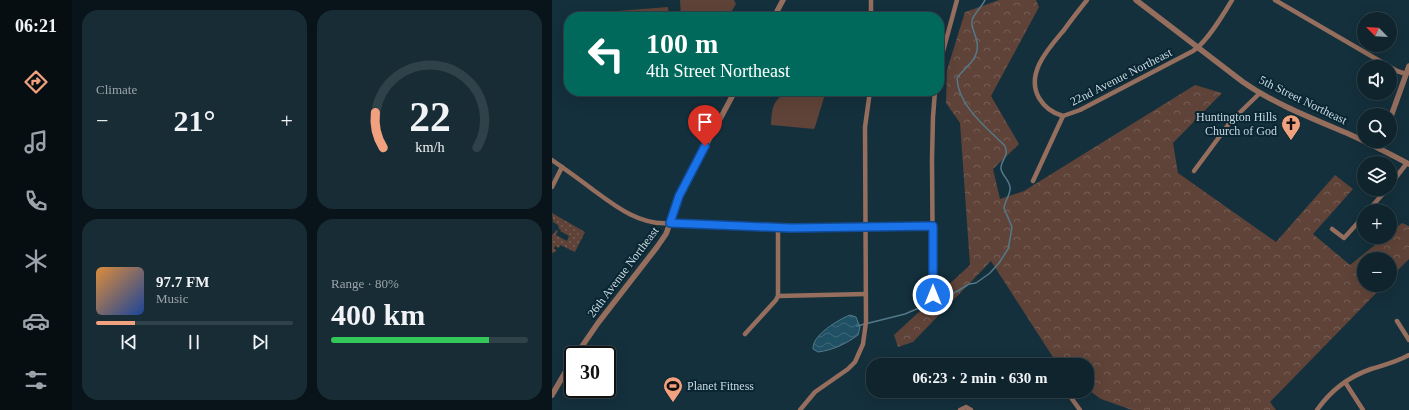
<!DOCTYPE html>
<html lang="en">
<head>
<meta charset="utf-8">
<style>
  body { margin:0; font-family:Georgia,serif; background:#182c35; color:#f1f3f6; height:100vh; display:flex; flex-direction:column; font-size:15px; white-space:nowrap }
  * { box-sizing:border-box; margin:0 }
  p { font-size:13px; color:#9ba4aa }
  .icon { flex:none; width:22px; height:22px; fill:none; stroke:currentColor; stroke-width:2; stroke-linecap:round; stroke-linejoin:round }
  .map { position:relative; flex:1; overflow:hidden }
  .side { display:flex; flex-direction:column; gap:10px; padding:10px; background:#081419; width:480px }
  .side>* { flex:none }
  .hud { position:absolute; left:12px; top:12px; width:380px; height:84px; border-radius:16px; box-shadow:0 4px 16px #0002,0 0 0 1px #2f4149; background:#00695c; color:#fff; overflow:hidden }
  .needle { width:26px; rotate:294deg }
  .buttons { position:absolute; left:805px; top:12px; display:grid; gap:8px }
  .buttons a { display:grid; place-items:center; width:40px; height:40px; border-radius:50%; background:#0f242d; box-shadow:0 4px 16px #0002,0 0 0 1px #2f4149; font-size:20px }
  .speed { position:absolute; left:12px; top:346px; display:flex; gap:8px; font-size:20px; font-weight:700; text-align:center }
  .speed>* { display:grid; place-content:center; width:52px; height:52px; border-radius:50%; background:#0f242d; box-shadow:0 4px 16px #0002,0 0 0 1px #2f4149; line-height:1 }
  .speed .limit { border:2px solid #111; border-radius:6px; background:#fff; color:#111 }
  .pin { position:absolute; display:grid; place-items:center; width:34px; height:34px; color:#fff; margin:-41px -17px; border-radius:50% 50% 50% 0; rotate:-45deg; box-shadow:0 0 4px #0007 }
  .pin .icon { rotate:45deg }
  .me { position:absolute; width:44px; margin:-22px; rotate:0deg; stroke-linejoin:round; filter:drop-shadow(0 0 3px #0008) }
  .turn { display:flex; align-items:center; gap:14px; height:84px; padding:0 16px; font-size:18px }
  .turn .icon { width:52px; height:52px; stroke-width:2.5 }
  .turn b { display:block; font-size:28px; line-height:34px }
  .big { font-size:30px; font-weight:800; line-height:1.1 }
  .side .tile { flex:1; display:flex; flex-direction:column; justify-content:center; gap:6px; min-width:0; padding:0 14px; border-radius:16px; background:#182c35 }
  .side .dial { align-items:center; gap:0 }
  .dial svg { height:104px; overflow:visible; fill:none; stroke:#2f4149; stroke-width:7; stroke-linecap:round; text-anchor:middle }
  .dial text { fill:#f1f3f6; stroke:none }
  .song { display:flex; align-items:center; gap:12px }
  .cover { width:48px; height:48px; border-radius:6px; background:linear-gradient(135deg,hsl(30 70% 55%),hsl(220 70% 35%)) }
  .played { height:4px; border-radius:2px; background:linear-gradient(90deg,#f2a17e 20%,#2f4149 20%) }
  .keys { display:flex; justify-content:space-around; direction:ltr }
  .heat { display:flex; justify-content:space-between; align-items:center; font-size:22px; direction:ltr }
  .charge { height:6px; border-radius:3px; background:linear-gradient(90deg,#34c759 80%,#2f4149 0) }
  .side .tiles { flex:1; display:grid; gap:10px; grid-template-columns:repeat(2,1fr) }
  .trip { position:absolute; left:314px; top:358px; width:228px; height:40px; border-radius:16px; background:#0f242d; box-shadow:0 4px 16px #0002,0 0 0 1px #2f4149; font-weight:800; line-height:40px; text-align:center }
  main { display:flex; flex:1; min-height:0 }
  .menu { display:flex; flex-direction:column; width:72px; justify-content:space-around; align-items:center; background:#060e12; color:#9ba4aa }
  .menu .icon { width:28px; height:28px }
  .menu .on { color:#f2a17e }
  .menu b { font-size:18px; color:#f1f3f6 }
  .map>svg:first-child { display:block }
</style>
</head>
<body>
<main>
<nav class="menu">
<b>06:21</b>
<svg class="icon on" aria-label="directions" viewBox="0 0 24 24"><path d="M12 3l9 9-9 9-9-9zM9 14v-3h6M13 9l2 2-2 2"/></svg>
<svg class="icon" aria-label="music" viewBox="0 0 24 24"><path d="M9 18V5l10-2v13"/><circle cx="6" cy="18" r="3"/><circle cx="16" cy="16" r="3"/></svg>
<svg class="icon" aria-label="phone" viewBox="0 0 24 24"><path d="M5 4h4l2 5-3 2q2 4 5 5l2-3 5 2v4C11 20 4 13 5 4z"/></svg>
<svg class="icon" aria-label="climate" viewBox="0 0 24 24"><path d="M12 3v18M4 7l16 10M4 17L20 7"/></svg>
<svg class="icon" aria-label="car" viewBox="0 0 24 24"><path d="M5 17H2v-5l4-1 3-4h7l3 4 3 1v5h-3M9 17h6M6 11h13"/><circle cx="7" cy="17" r="2"/><circle cx="17" cy="17" r="2"/></svg>
<svg class="icon" aria-label="filters" viewBox="0 0 24 24"><path d="M4 7h16M4 17h16"/><circle cx="9" cy="7" r="2"/><circle cx="15" cy="17" r="2"/></svg>
</nav>
<section class="side">
<div class="tiles">
<div class="tile"><p>Climate</p>
<div class="heat"><a>−</a><b class="big">21°</b><a>+</a></div>
</div>
<div class="tile dial"><svg viewBox="0 0 100 80">
<path d="M14 69A42 42 0 1 1 86 69"/>
<path d="M14 69A42 42 0 0 1 8 42" stroke="#f2a17e"/>
<text x="50" y="56" font-size="32" font-weight="700">22</text>
<text x="50" y="72" font-size="11">km/h</text>
</svg></div>
<div class="tile">
<div class="song"><i class="cover"></i><div><b>97.7 FM</b><p>Music</p></div></div>
<div class="played"></div>
<div class="keys"><svg class="icon" aria-label="previous" viewBox="0 0 24 24"><path d="M18 5L8 12l10 7zM5 5v14"/></svg><svg class="icon" aria-label="pause" viewBox="0 0 24 24"><path d="M8 5v14M16 5v14"/></svg><svg class="icon" aria-label="next" viewBox="0 0 24 24"><path d="M6 5l10 7-10 7zM19 5v14"/></svg></div>
</div>
<div class="tile"><p>Range · 80%</p><b class="big">400 km</b><div class="charge"></div></div>
</div>
</section>
<div class="map">
<svg width="857" height="410" viewBox="0 0 857 410">
  <defs>
    <pattern id="grass-dots" width="8" height="8" patternUnits="userSpaceOnUse"><rect width="8" height="8" fill="#5f4338"/><path d="M2 2h.1M6 6h.1" fill="none" stroke="#755e54" stroke-width="1.8" stroke-linecap="round"/></pattern>
    <pattern id="forest-crowns" width="20" height="18" patternUnits="userSpaceOnUse"><rect width="20" height="18" fill="#5f4338"/><path d="M2 6a3 3 0 1 1 6 0M12 15a3 3 0 1 1 6 0" fill="none" stroke="#755e54"/></pattern>
    <pattern id="water-waves" width="16" height="10" patternUnits="userSpaceOnUse"><rect width="16" height="10" fill="#205064"/><path d="M0 5q4-4 8 0t8 0" fill="none" stroke="#3f697a"/></pattern>
  </defs>
  <rect width="100%" height="100%" fill="#14303c"/>
  <!-- grass -->
  <path fill="url(#grass-dots)" d="M0,213L33,232L23,252L8,245L7,248L3,246L2,249L5,251L0,253V234L1,235L4,230L6,231L4,235L15,241L17,236L8,231L9,230L7,229L6,225L1,222Z"/>
  <!-- forest -->
  <path fill="url(#forest-crowns)" d="M447,0H484L487,7L439,96L467,144L441,169L448,199L472,191L643,85L670,93L621,143L626,173L724,242L783,175L801,189L761,234L798,265L833,237H838V233L850,223L857,226V259L838,278V259H812V285H832L718,402L724,410H580L549,399L535,389V365H506L439,261L361,342L346,347L342,335L418,265L408,123L394,103L395,70L413,12Z"/>
  <!-- pitch -->
  <g fill="#5f4338">
    <path d="M128,0H182L184,4L176,17H129Z"/>
    <path d="M116,7L117,17H40V13Z"/>
    <path d="M237,91H274L263,127L262,129L219,125C220,108 220,100 237,91Z"/>
  </g>
  <!-- water -->
  <path fill="url(#water-waves)" stroke="#53798a" d="M298,315L304,317L308,327L306,335C294,344 281,350 266,352L261,349C260,335 286,320 298,315Z"/>
  <g fill="none" stroke-linecap="round" stroke-linejoin="round">
    <!-- stream -->
    <path stroke="#53798a" stroke-width="1.5" d="M305,326L353,314L404,292L417,284L424,283L438,273L447,263L456,249L458,239L460,227L452,208C453,200 459,194 458,187C457,179 448,174 449,167C450,158 457,157 453,146C435,128 406,106 405,78C414,66 428,59 425,42C424,35 419,28 420,21C421,14 430,7 433,0"/>
    <!-- minor -->
    <g stroke="#956e5e" stroke-width="4.5">
      <path d="M723,0L845,71L854,74"/>
      <path d="M319,17V0"/>
      <path d="M387,66L405,0"/>
      <path d="M511,116C500,113 493,108 487,98C473,73 497,48 512,30C519,20 527,10 535,0"/>
      <path d="M0,160C13,169 27,179 40,189C63,206 88,226 118,223L239,228L381,226"/>
      <path d="M642,171L679,121L708,93"/>
      <path d="M481,181L511,116L528,110L641,51C655,42 671,15 680,0"/>
      <path d="M838,185L855,163"/>
      <path d="M0,187L10,167"/>
      <path d="M816,211L835,189"/>
      <path d="M780,229L792,238L812,216"/>
      <path d="M381,295L380,159L381,117L383,91"/>
      <path d="M226,296L314,294"/>
      <path d="M845,321L857,340"/>
      <path d="M193,334L224,300L226,296V228"/>
      <path d="M793,382L811,410"/>
      <path d="M520,399L528,410"/>
      <path d="M248,410L263,392L296,369L303,362L311,344L314,322L313,127L318,91"/>
      <path d="M408,410L414,407L419,410"/>
      <path d="M765,410C779,390 796,377 819,369C832,365 845,362 857,355"/>
    </g>
    <!-- tertiary -->
    <g stroke="#956e5e" stroke-width="5.5">
      <path d="M584,0L691,82C724,105 762,119 799,135C819,144 838,154 857,164"/>
      <path d="M222,17L231,0"/>
      <path d="M838,119L857,66"/>
      <path d="M828,149L830,141"/>
      <path d="M24,355L46,323L105,247L114,234L131,188L183,91"/>
      <path d="M0,395L21,359"/>
    </g>
  </g>
  <g fill="none" stroke-linecap="round" stroke-linejoin="round">
    <defs>
      <path id="route" d="M153,146L127,196L118,223L239,228L381,226V295"/>
    </defs>
    <!-- route casing -->
    <use href="#route" stroke="#114b97" stroke-width="10"/>
    <!-- route -->
    <use href="#route" stroke="#1a73e8" stroke-width="7"/>
  </g>
  <!-- icons -->
  <defs>
    <symbol id="church-pin" viewBox="-11 -11 22 30"><path d="M0 17L-7.5 6A9.5 9.5 0 1 1 7.5 6Z" fill="#f2a17e" stroke="#092632"/><path d="M-1.2-6h2.4v3.5h3.3v2.4h-3.3V6h-2.4V-.1h-3.3v-2.4h3.3Z" fill="#111"/></symbol>
    <symbol id="stadium-pin" viewBox="-11 -11 22 30"><path d="M0 17L-7.5 6A9.5 9.5 0 1 1 7.5 6Z" fill="#f2a17e" stroke="#092632"/><path d="M0-5a6.5 5 0 1 0 0 10a6.5 5 0 1 0 0-10ZM-3.5-1.8h7v3.6h-7Z" fill="#111"/></symbol>
  </defs>
  <g fill-rule="evenodd">
    <use href="#church-pin" x="728" y="113" width="22" height="30"/>
    <use href="#stadium-pin" x="110" y="375" width="22" height="30"/>
  </g>
  <g text-anchor="middle" stroke-width="4" stroke-linejoin="round" paint-order="stroke">
    <!-- street labels -->
    <g font-size="12" fill="#c9d9e1" stroke="#092632">
      <text transform="translate(569 77) rotate(-27)" y="4">22nd Avenue Northeast</text>
      <text transform="translate(751 100) rotate(26)" y="4">5th Street Northeast</text>
      <text transform="translate(71 272) rotate(-53)" y="4">26th Avenue Northeast</text>
    </g>
    <!-- poi labels -->
    <g font-size="12" fill="#c9d9e1" stroke="#092632" text-anchor="end">
      <text x="725" y="121">Huntington Hills<tspan x="725" dy="14">Church of God</tspan></text>
      <text x="135" y="390" text-anchor="start">Planet Fitness</text>
    </g>
  </g>
</svg>
<div class="buttons">
<a><svg class="needle" viewBox="-14 -14 28 28"><path d="M0-13l5 13h-10z" fill="#e53935"/><path d="M0 13l5-13h-10z" fill="#9ba4aa"/></svg></a>
<a><svg class="icon" aria-label="sound" viewBox="0 0 24 24"><path d="M4 9h4l5-4v14l-5-4H4zM17 9q2 3 0 6"/></svg></a>
<a><svg class="icon" aria-label="search" viewBox="0 0 24 24"><circle cx="10" cy="10" r="6"/><path d="M15 15l6 6"/></svg></a>
<a><svg class="icon" aria-label="layers" viewBox="0 0 24 24"><path d="M12 4l9 5-9 5-9-5zM3 14l9 5 9-5"/></svg></a>
<a>+</a>
<a>−</a>
</div>
<div class="speed"><div class="limit">30</div></div>
<div class="pin" style="left:153px;top:146px;background:#d93025"><svg class="icon" aria-label="arrive" viewBox="0 0 24 24"><path d="M6 21V4h12l-3 4 3 4H6"/></svg></div>
<svg class="me" style="left:381px;top:295px" viewBox="-20 -20 40 40"><circle r="17" fill="#1a73e8" stroke="#fff" stroke-width="3"/><path d="M0-11L8 9 0 5-8 9z" fill="#fff"/></svg>
<div class="trip">06:23 · 2 min · 630 m</div>
<div class="hud">
<div class="turn"><svg class="icon" aria-label="left" viewBox="0 0 24 24"><path d="M17 20v-9H6M10 6l-5 5 5 5"/></svg><div><b>100 m</b>4th Street Northeast</div></div>
</div>
</div>
</main>
</body>
</html>
